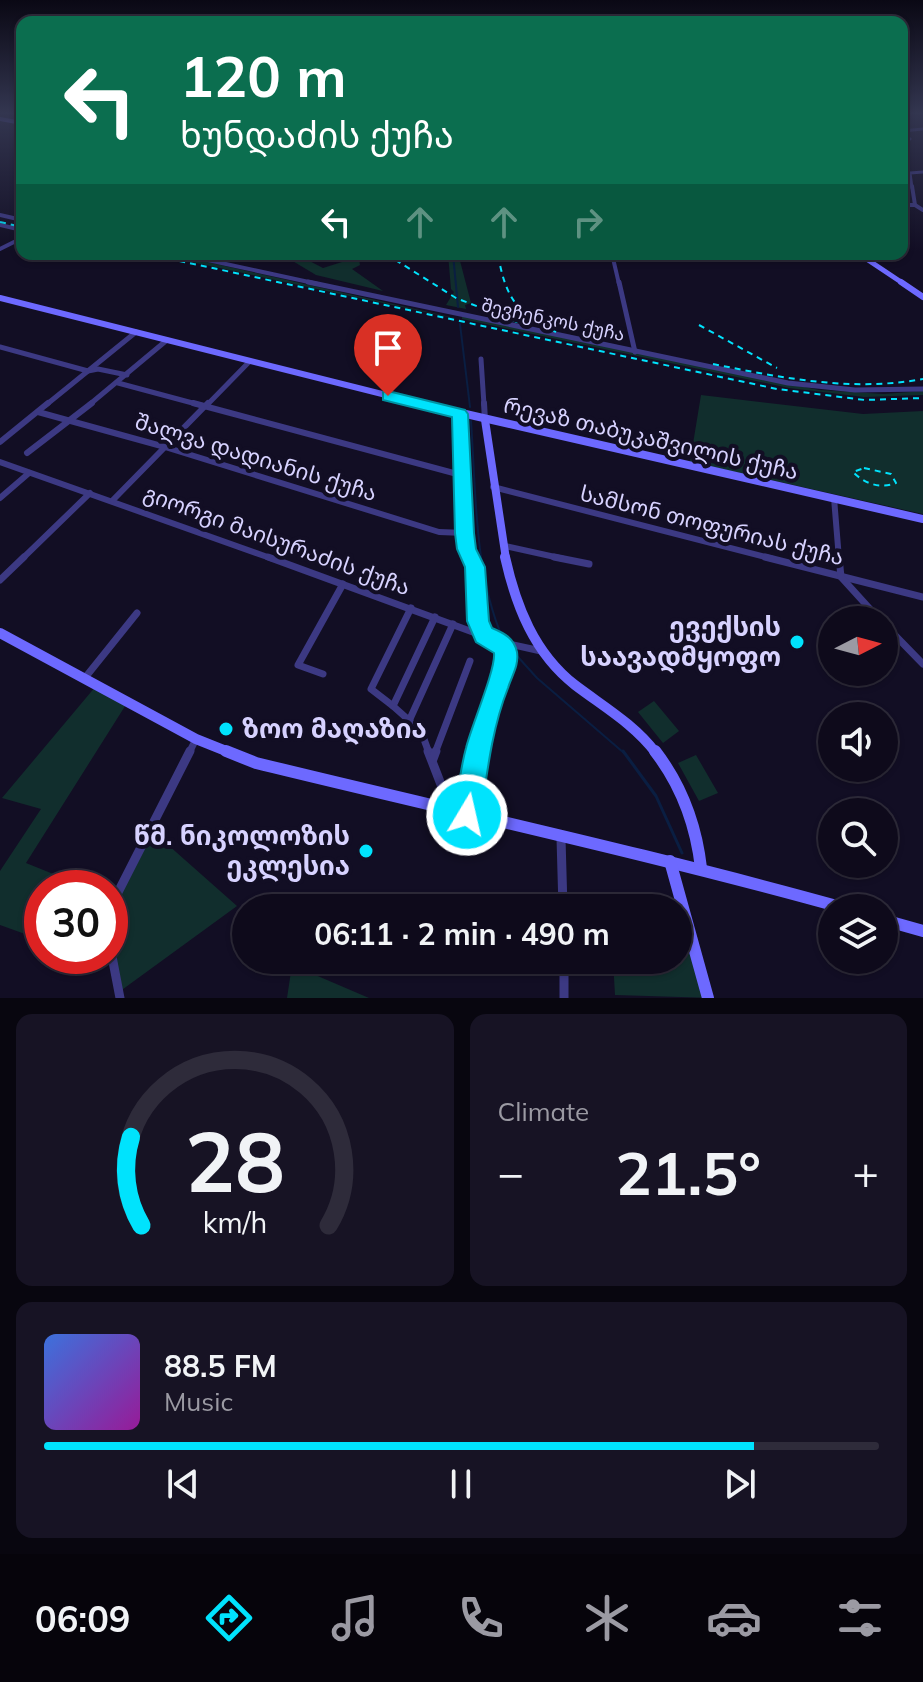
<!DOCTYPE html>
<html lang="en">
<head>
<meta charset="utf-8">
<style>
  body { margin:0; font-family:Mulish,"Noto Sans Georgian",sans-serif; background:#171324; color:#f1f3f6; height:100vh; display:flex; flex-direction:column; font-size:30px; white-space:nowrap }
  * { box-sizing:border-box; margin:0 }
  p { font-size:26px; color:#9b9aa3 }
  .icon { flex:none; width:44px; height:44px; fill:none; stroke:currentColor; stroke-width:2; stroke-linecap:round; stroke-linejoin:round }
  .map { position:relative; height:998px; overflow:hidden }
  .sheet { display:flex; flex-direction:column; gap:16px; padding:16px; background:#08060f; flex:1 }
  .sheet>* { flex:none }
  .hud { position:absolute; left:16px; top:16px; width:892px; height:244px; border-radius:16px; box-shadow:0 2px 6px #0004,0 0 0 2px #2e2b3a; background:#0b6e4f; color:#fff; overflow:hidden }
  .needle { width:52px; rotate:84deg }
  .buttons { position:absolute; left:818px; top:606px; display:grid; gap:16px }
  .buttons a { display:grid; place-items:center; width:80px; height:80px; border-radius:50%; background:#0e0a1b; box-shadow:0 2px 6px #0004,0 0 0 2px #2e2b3a; font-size:40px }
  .speed { position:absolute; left:24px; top:870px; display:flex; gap:16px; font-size:40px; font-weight:700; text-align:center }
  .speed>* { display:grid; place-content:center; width:104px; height:104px; border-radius:50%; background:#0e0a1b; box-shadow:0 2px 6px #0004,0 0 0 2px #2e2b3a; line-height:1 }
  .speed .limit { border:12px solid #d22; background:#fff; color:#111 }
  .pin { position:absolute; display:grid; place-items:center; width:68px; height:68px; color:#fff; margin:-82px -34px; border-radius:50% 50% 50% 0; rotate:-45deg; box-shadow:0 0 8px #0007 }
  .pin .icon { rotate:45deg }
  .me { position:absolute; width:88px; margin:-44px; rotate:9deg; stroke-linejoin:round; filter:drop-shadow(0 0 6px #0008) }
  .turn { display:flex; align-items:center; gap:28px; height:168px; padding:0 32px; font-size:36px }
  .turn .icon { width:104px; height:104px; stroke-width:2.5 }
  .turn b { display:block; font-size:56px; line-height:68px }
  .lanes { display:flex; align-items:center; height:76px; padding:0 32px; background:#0003; justify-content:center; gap:40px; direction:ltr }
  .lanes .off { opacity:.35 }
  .big { font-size:60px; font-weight:700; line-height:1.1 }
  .sheet .card { flex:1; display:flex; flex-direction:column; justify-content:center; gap:12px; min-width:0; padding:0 28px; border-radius:16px; background:#171324 }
  .sheet .dial { align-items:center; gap:0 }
  .dial svg { height:208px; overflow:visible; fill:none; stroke:#2e2b3a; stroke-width:7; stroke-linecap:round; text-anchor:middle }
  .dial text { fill:#f1f3f6; stroke:none }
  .song { display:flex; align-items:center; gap:24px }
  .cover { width:96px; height:96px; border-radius:12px; background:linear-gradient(135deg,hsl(220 70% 55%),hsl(300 70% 35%)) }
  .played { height:8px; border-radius:4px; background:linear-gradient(90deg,#00e3fd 85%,#2e2b3a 85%) }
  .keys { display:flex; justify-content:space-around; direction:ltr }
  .heat { display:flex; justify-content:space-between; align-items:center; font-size:44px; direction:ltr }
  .sheet .tiles { flex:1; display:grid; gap:16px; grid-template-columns:1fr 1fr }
  .card:last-child { grid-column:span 2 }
  .trip { position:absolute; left:232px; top:894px; width:460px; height:80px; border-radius:40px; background:#0e0a1b; box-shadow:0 2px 6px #0004,0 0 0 2px #2e2b3a; font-weight:700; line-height:80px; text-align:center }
  .tabs { display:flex; height:128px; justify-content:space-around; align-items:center; background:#06040b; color:#9b9aa3 }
  .tabs .icon { width:56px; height:56px }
  .tabs .active { color:#00e3fd }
  .tabs b { font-size:36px; color:#f1f3f6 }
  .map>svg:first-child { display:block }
</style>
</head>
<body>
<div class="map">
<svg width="923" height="998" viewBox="0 0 923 998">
  <rect width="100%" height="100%" fill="#120e24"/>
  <!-- green -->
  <g fill="#112e2d">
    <path d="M154,254H172L455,318H453Z"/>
    <path d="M281,254H296L323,268L342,262L345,254H358L360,265L352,269L383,291L316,275Z"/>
    <path d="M448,254H467L459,257L471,303L465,305L466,309L446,305L454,292L451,289Z"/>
    <path d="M462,316L819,390L884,394L923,391V395L864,397L789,388L462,319Z"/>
    <path d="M701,395L863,414L923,411V514L690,462Z"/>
    <path d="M96,686L127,703L26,863L88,888H42V938L39,939L0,925V871L41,809L2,798Z"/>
    <path d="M654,701L679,731L663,743L638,712Z"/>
    <path d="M696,755L718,793L699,801L678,763Z"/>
    <path d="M150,829L237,906L119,992L110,946V897L113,898Z"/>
    <path d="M678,931L692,932L713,998L615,995L613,960H678Z"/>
    <path d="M292,965L369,998H287Z"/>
  </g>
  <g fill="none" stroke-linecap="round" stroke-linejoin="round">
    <!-- stream-far1 -->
    <g stroke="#0a1e42" stroke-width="2">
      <path d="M453,254L458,307"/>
      <path d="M460,324L470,407"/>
      <path d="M471,421C476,492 474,573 503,639"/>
      <path d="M509,647L537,678L624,753"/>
    </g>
    <!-- stream -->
    <path stroke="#0a1e42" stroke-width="3" d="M623,751L656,796L682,853"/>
    <!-- street-far5 -->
    <g stroke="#3c3983" stroke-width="3">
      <path d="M902,131L923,129"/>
      <path d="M902,136L910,139"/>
      <path d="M912,188L910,173L923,172"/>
    </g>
    <!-- street-far4 -->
    <g stroke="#3c3983" stroke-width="4">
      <path d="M912,186L915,205L923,210"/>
      <path d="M902,205H915"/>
      <path d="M0,215L22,220"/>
      <path d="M0,225L22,230"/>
      <path d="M0,249L22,238"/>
      <path d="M180,254L318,284"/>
      <path d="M612,254L619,284"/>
    </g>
    <!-- street-far3 -->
    <g stroke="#3c3983" stroke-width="5">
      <path d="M308,282L788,383L855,390L923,389"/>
      <path d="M619,282L635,352"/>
      <path d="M0,347L88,371L98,369L127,375"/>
      <path d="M481,359L484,405"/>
      <path d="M118,383L200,405"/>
      <path d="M46,405L136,332"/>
      <path d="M89,405L167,340"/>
      <path d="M207,405L250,361"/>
    </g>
    <!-- street-far2 -->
    <g stroke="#3c3983" stroke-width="6">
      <path d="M193,403L461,475"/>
      <path d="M484,403L485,420"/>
      <path d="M38,412L165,447L439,532L465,533"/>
      <path d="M460,414L465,533L472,559"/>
      <path d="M0,442L48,403"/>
      <path d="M27,453L92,403"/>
      <path d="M0,462L273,559"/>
      <path d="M493,487L773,559"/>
      <path d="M0,498L29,473"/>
      <path d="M834,498L839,559"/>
      <path d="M113,500L208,403"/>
      <path d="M505,546L564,559"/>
      <path d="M22,559L90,493"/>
    </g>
    <!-- street-far1 -->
    <g stroke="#3c3983" stroke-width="7">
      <path d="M268,557L500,642L541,651"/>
      <path d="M471,557L484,635"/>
      <path d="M554,557L589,564"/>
      <path d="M765,557L923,597"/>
      <path d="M839,557L841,577L880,620"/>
      <path d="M0,580L24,557"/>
      <path d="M884,624L923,664"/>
      <path d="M323,674L298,665L343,584"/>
      <path d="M84,679L137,613"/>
      <path d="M393,706L371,689L411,608"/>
      <path d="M409,721L453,624"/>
      <path d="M189,753L196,739"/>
      <path d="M429,753L421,731L393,706L435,617"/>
      <path d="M435,753L470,661"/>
      <path d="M477,753L495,690L507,664L500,642"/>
    </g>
    <!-- street -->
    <g stroke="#3c3983" stroke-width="9">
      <path d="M428,751L442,787L443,809"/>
      <path d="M433,759L436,751"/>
      <path d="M467,815L477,751"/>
      <path d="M561,838L563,908"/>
      <path d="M110,908L190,751"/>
      <path d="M110,946L120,998"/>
      <path d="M564,960V998"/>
    </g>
    <!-- secondary-far5 -->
    <path stroke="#6d69ff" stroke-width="4" d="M0,119L22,123"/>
    <!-- secondary-far4 -->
    <path stroke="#6d69ff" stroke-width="5" d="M859,254L904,284"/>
    <!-- secondary-far3 -->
    <g stroke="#6d69ff" stroke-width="6">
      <path d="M901,282L923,297"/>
      <path d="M0,298L426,405"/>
    </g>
    <!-- secondary-far2 -->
    <g stroke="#6d69ff" stroke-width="8">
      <path d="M418,403L923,519"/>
      <path d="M485,420L506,559"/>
    </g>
    <!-- secondary-far1 -->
    <g stroke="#6d69ff" stroke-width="10">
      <path d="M505,557C516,606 534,653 575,685C604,707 634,724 656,753"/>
      <path d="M0,633L196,739L231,753"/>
    </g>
    <!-- secondary -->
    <g stroke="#6d69ff" stroke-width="12">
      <path d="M226,751L256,763C452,811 650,854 844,908"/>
      <path d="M655,751C682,786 696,824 701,868"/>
      <path d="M670,861L708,998"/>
      <path d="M884,920L923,931"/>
    </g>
    <!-- rail -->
    <g stroke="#00e3fd" stroke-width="2" stroke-dasharray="6 5" stroke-linecap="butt">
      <path d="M0,222L22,227"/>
      <path d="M147,254L777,389L865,400L923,398"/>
      <path d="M386,254L456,298L522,324"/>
      <path d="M498,255C506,298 516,313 556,332"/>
      <path d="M699,325L777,368"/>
      <path d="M713,364C783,378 851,392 923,379"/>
      <path d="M864,468L891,474L896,483C880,489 865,484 853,472Z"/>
    </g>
  </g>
  <!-- sky -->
  <linearGradient id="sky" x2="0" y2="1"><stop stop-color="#0a0814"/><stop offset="0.45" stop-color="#333650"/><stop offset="1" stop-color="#333650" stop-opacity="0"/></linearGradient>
  <rect width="923" height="251" fill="url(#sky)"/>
  <!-- route -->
  <path fill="#00e3fd" stroke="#0094a4" stroke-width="2" d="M388,391L465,410L468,414L474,533L476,549L485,567L489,621L492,628C504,633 514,638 517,652C519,666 512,675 508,688C492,728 487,773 481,815L477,825L467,829L458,825L454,815C458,793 460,770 466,748C471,727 496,669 494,653L476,642L467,621L465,567L457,549L455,533L452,417L383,400V392Z"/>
  <!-- markers -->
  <g fill="#00e3fd" stroke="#120e24" stroke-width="3">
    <circle cx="797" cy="642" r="8"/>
    <circle cx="226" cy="729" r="8"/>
    <circle cx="366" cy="851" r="8"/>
  </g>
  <g text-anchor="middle" stroke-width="8" stroke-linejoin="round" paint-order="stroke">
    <!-- far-street labels -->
    <g font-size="18" fill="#d7d2ff" stroke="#120e24">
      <text transform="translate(553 320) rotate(12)" y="6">შევჩენკოს ქუჩა</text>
    </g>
    <!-- street labels -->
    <g font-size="22" fill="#d7d2ff" stroke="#120e24">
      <text transform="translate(651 438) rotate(13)" y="8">რევაზ თაბუკაშვილის ქუჩა</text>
      <text transform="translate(256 457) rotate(17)" y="8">შალვა დადიანის ქუჩა</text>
      <text transform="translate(712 525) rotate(14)" y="8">სამსონ თოფურიას ქუჩა</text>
      <text transform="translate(277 540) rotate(20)" y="8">გიორგი მაისურაძის ქუჩა</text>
    </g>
    <!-- near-poi labels -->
    <g font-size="26" font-weight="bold" fill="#d7d2ff" stroke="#120e24" text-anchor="end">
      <text x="781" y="636">ევექსის<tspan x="781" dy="30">საავადმყოფო</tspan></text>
      <text x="242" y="738" text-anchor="start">ზოო მაღაზია</text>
      <text x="350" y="845">წმ. ნიკოლოზის<tspan x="350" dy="30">ეკლესია</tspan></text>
    </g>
  </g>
</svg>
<div class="buttons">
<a><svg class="needle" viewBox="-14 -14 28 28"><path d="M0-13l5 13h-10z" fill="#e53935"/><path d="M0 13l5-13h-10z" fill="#9b9aa3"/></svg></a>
<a><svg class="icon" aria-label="sound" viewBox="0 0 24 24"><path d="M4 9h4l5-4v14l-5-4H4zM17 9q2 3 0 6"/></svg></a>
<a><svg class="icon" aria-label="search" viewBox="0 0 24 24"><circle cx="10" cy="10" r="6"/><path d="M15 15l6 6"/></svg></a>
<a><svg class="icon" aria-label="layers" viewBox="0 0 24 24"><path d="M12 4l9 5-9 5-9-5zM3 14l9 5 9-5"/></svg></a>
</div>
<div class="speed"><div class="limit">30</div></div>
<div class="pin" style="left:388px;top:396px;background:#d93025"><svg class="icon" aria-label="arrive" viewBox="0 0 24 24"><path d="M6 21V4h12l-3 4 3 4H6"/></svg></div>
<svg class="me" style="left:467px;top:815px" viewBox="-20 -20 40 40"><circle r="17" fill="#00e3fd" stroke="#fff" stroke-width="3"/><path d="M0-11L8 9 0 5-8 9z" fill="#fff"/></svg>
<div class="trip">06:11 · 2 min · 490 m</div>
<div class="hud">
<div class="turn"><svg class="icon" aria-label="left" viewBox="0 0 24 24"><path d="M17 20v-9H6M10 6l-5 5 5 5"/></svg><div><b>120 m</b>ხუნდაძის ქუჩა</div></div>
<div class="lanes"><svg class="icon" aria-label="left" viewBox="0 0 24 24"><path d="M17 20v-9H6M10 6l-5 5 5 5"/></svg><svg class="icon off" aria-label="ahead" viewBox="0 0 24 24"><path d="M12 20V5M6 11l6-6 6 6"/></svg><svg class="icon off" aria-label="ahead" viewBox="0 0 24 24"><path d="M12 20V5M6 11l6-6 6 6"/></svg><svg class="icon off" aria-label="right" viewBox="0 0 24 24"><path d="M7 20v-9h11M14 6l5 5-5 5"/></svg></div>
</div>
</div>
<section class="sheet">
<div class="tiles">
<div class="card dial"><svg viewBox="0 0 100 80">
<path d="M14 69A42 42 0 1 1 86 69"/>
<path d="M14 69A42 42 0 0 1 10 35" stroke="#00e3fd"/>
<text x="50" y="56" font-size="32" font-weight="700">28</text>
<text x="50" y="72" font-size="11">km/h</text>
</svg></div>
<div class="card"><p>Climate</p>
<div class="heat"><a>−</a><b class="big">21.5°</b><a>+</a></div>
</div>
<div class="card">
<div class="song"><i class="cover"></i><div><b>88.5 FM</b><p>Music</p></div></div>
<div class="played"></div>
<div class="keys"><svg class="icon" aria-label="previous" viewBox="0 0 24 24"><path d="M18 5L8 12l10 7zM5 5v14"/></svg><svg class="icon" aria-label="pause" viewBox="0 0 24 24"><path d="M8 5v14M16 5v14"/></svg><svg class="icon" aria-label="next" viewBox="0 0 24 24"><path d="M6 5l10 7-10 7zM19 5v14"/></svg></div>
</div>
</div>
</section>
<nav class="tabs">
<b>06:09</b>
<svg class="icon active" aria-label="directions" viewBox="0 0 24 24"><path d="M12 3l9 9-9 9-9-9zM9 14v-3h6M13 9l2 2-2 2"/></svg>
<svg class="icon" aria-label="music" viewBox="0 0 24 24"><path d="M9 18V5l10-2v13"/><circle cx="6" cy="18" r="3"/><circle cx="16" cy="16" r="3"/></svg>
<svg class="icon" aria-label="phone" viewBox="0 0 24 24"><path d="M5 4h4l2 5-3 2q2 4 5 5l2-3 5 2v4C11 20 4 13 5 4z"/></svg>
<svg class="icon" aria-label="climate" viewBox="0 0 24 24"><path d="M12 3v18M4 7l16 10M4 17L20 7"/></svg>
<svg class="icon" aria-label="car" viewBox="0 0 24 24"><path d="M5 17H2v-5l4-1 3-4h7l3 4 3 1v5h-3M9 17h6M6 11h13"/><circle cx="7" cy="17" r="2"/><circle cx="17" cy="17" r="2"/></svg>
<svg class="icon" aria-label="filters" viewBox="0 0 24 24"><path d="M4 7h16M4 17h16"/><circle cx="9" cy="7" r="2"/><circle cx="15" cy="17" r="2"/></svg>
</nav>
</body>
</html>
